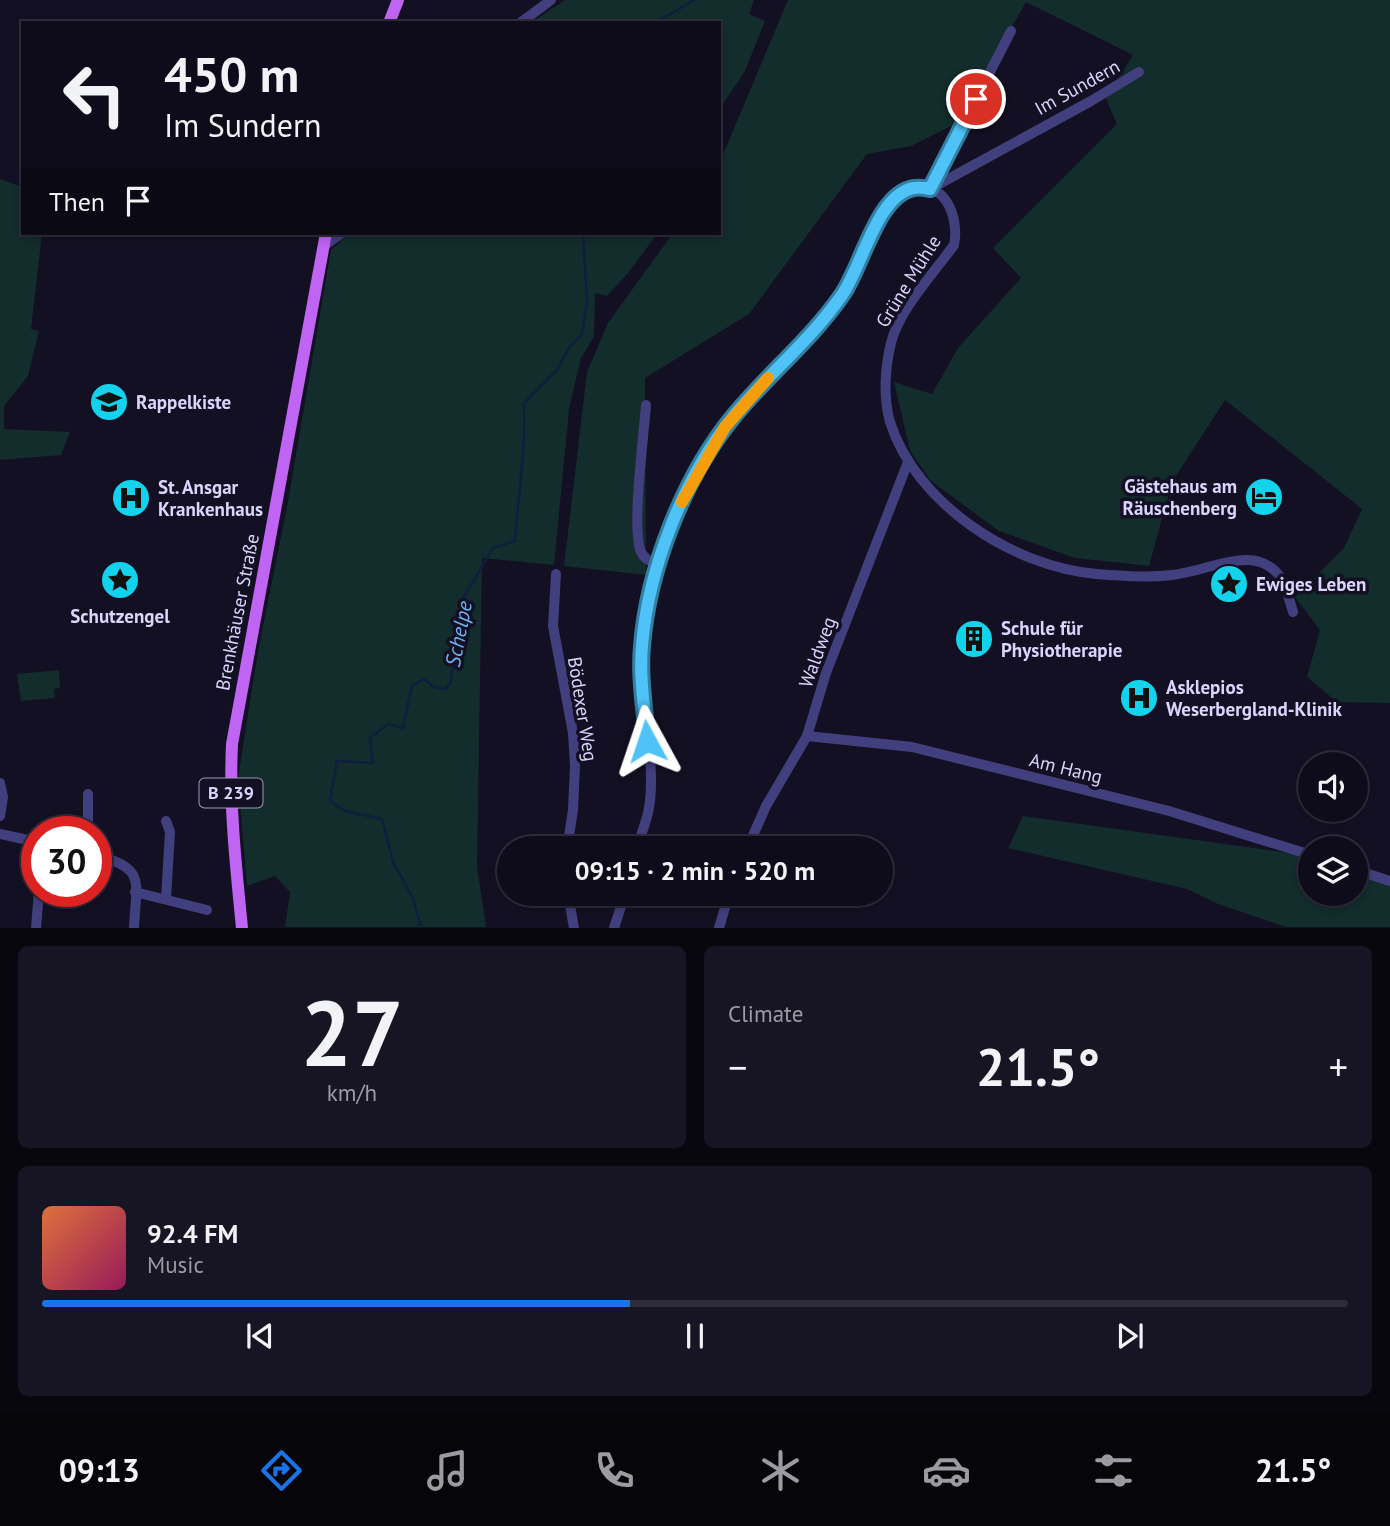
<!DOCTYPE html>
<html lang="en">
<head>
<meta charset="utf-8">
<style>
  body { margin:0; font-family:"PT Sans",sans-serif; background:#171523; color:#f1f3f6; height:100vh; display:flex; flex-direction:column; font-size:26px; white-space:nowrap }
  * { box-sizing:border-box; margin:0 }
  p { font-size:23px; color:#9b9ba2 }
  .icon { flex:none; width:38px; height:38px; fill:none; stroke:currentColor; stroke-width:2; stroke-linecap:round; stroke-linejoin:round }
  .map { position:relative; height:928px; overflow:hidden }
  .sheet { display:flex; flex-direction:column; gap:18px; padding:18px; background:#08070e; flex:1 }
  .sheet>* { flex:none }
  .banner { position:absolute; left:21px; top:21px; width:700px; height:214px; border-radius:0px; box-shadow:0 4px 10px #0003,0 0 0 2px #2e2c39; background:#0e0c1a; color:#f1f3f6; overflow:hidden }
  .controls { position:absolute; left:1298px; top:752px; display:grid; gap:14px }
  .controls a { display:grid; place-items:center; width:70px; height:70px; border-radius:50%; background:#0e0c1a; box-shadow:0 4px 10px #0003,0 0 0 2px #2e2c39; font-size:35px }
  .speed { position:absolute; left:21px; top:816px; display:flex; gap:14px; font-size:35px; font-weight:700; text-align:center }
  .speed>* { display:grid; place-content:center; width:91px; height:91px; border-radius:50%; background:#0e0c1a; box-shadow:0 4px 10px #0003,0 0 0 2px #2e2c39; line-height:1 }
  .speed .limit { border:10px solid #d22; background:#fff; color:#111 }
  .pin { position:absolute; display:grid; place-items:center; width:60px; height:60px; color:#fff; margin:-30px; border:4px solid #fff; border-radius:50%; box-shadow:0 2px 7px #0007 }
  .me { position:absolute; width:77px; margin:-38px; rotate:355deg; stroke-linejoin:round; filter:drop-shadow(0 0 5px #0008) }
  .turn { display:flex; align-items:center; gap:24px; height:147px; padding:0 28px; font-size:32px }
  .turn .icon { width:91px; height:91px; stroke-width:2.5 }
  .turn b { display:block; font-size:49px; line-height:60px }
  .then { display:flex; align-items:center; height:66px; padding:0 28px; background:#0003; gap:14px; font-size:26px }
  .big { font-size:52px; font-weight:700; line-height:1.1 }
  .sheet .card { flex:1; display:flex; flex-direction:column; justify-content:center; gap:10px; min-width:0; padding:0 24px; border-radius:10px; background:#171523 }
  .sheet .dial { align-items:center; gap:0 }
  .dial b { font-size:91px; line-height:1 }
  .song { display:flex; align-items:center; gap:21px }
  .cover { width:84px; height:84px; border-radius:10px; background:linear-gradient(135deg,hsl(20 70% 55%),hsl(330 70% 35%)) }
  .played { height:7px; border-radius:4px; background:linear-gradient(90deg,#1a73e8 45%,#2e2c39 45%) }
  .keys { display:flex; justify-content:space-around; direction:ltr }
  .heat { display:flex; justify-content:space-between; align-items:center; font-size:38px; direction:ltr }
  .sheet .tiles { flex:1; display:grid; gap:18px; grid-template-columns:1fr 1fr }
  .card:last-child { grid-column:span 2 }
  .trip { position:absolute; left:497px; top:836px; width:396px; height:70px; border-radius:35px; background:#0e0c1a; box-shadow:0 4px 10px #0003,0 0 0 2px #2e2c39; font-weight:700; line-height:70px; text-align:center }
  .menu { display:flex; height:112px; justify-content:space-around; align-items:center; background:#06050a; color:#9b9ba2 }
  .menu .icon { width:49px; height:49px }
  .menu .on { color:#1a73e8 }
  .menu b { font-size:32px; color:#f1f3f6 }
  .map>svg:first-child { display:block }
</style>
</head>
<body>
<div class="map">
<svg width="1390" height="928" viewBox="0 0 1390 928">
  <rect width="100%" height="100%" fill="#131023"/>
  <!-- green -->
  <g fill="#132c2c">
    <path d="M565,0H754L749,14L765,21L745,71L723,104L719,130V23H530Z"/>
    <path d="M788,0H1390V703L1337,702L1307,677L1320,630L1295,597L1344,548L1362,509L1225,400L1172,482L1149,566L1075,558L999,531L931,481L910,451L894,382L932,394L958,348L1021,278L993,248L1117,124L1106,99L1133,55L1026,2L959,122L911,146L867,154L749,314L645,378L646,575L564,566L587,372L608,323L673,233H719V164Z"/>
    <path d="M0,179L23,187V233H42L31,329L39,331L28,376L4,406V429L70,432L61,455L0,460Z"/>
    <path d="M350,233H658L628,273L607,296L595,293L594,337L581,358L569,409L554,565L482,558L477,867L486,927H285L290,892L275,876L247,886L238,778L258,651L287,507L331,250Z"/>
    <path d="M59,670L60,688L54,689L55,698L21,701L17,674Z"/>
    <path d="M1023,816L1311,856V894H1356V869L1390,884V927H1286L1218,904L1187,889L1008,848Z"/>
  </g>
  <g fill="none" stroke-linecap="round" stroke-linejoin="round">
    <!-- stream -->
    <g stroke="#0e1f3e" stroke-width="2.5">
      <path d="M655,23L694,0"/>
      <path d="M421,928L413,898L393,862L382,819L345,811L330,801L337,761L373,763L370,738L388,724L403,728L412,686L424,679L434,687L445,689L450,684L455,654L461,602L493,548L515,541C518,494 526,449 524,403L557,370L569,348L582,334L587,302L583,233"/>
    </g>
    <!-- minor -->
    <g stroke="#423f7e" stroke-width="10">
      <path d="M520,23L551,0"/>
      <path d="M930,189L1091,101L1139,72"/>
      <path d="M930,189L1011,31"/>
      <path d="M324,246L342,233"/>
      <path d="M646,405C644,435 631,529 641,552C645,560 651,562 659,563"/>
      <path d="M556,574L553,626L573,733L575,766L573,810L567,849"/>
      <path d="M807,736L912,747L1169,811L1311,855"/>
      <path d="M0,783L3,797L0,816"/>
      <path d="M166,821L170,832L166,899"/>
      <path d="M88,831V794"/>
      <path d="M0,834L37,842"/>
      <path d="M637,849C640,837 645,825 648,813C659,762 636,696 642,643C651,567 684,474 735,415C768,376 808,342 838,301C847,289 854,277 860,264C871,238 879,203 907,191C943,175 960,216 954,245C934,273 899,310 891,343C885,367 883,398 890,422C916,504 1013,567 1097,574C1122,576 1148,578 1172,575C1196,573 1238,554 1260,562C1284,570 1286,590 1293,612"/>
      <path d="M747,849L766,806L807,736L826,673L908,462"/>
      <path d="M96,855C147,869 136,881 134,928"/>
      <path d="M1356,870L1390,881"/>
      <path d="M135,892L207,910"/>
      <path d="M568,894L574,928"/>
      <path d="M36,928L39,891"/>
      <path d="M614,928L625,894"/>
      <path d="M719,928L729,894"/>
    </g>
    <!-- major -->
    <g stroke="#c064f3" stroke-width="12">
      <path d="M389,23L398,0"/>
      <path d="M242,928C236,866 229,806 232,744L326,233"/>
    </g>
  </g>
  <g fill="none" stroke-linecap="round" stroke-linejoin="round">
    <defs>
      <path id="route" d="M647,741C645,710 639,678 642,646C648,569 684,477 733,417C767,375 811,340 842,295C862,267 877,194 914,188C919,187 925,188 930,189L976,99"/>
    </defs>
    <!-- route casing -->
    <use href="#route" stroke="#337fa1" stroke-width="18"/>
    <!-- route -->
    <use href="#route" stroke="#4fc3f7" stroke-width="12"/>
    <!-- slow -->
    <path stroke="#f59e0b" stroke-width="12" d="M682,502L725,427L768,378"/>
  </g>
  <!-- icons -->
  <defs>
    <symbol id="school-disc" viewBox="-11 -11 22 22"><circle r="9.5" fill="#12d3eb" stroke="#131023"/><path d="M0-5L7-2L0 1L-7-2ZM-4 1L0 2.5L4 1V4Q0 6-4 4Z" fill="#111"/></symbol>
    <symbol id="hotel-disc" viewBox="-11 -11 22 22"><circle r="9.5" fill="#12d3eb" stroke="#131023"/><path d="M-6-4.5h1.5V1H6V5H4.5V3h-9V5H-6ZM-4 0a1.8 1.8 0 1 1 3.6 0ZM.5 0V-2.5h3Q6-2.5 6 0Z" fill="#111"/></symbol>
    <symbol id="hospital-disc" viewBox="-11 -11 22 22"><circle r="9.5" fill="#12d3eb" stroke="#131023"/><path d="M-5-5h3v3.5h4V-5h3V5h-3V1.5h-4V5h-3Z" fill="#111"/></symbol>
    <symbol id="sight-disc" viewBox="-11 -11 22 22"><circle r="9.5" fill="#12d3eb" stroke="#131023"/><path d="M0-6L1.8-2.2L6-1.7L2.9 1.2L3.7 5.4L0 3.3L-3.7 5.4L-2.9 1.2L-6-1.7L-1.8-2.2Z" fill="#111"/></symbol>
    <symbol id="building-disc" viewBox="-11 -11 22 22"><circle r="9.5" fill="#12d3eb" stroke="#131023"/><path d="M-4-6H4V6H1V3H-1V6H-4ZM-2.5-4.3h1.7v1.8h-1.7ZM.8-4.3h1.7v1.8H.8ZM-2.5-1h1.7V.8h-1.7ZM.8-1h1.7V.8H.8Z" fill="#111"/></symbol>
  </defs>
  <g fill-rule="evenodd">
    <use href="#school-disc" x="87" y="380" width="44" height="44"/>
    <use href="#hotel-disc" x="1242" y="475" width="44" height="44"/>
    <use href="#hospital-disc" x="109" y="476" width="44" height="44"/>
    <use href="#sight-disc" x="98" y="558" width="44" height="44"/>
    <use href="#sight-disc" x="1207" y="562" width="44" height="44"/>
    <use href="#building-disc" x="952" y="617" width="44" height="44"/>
    <use href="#hospital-disc" x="1117" y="676" width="44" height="44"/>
  </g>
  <g text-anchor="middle" stroke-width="7" stroke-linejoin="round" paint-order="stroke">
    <!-- shield labels -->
    <rect fill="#131023" stroke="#9e9abb" stroke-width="2" x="199.5" y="778.5" width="63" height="29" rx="5"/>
    <g font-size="18" font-weight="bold" fill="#dad5fc">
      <text x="231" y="799">B 239</text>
    </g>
    <!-- street labels -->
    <g font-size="19" fill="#dad5fc" stroke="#131023">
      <text transform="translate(1077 87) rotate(-29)" y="7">Im Sundern</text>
      <text transform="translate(908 281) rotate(-58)" y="7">Grüne Mühle</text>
      <text transform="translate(237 612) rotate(-79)" y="7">Brenkhäuser Straße</text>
      <text transform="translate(817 652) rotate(-70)" y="7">Waldweg</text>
      <text transform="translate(583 709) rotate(81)" y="7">Bödexer Weg</text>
      <text transform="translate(1066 768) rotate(14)" y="7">Am Hang</text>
    </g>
    <!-- poi labels -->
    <g font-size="19" font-weight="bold" fill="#dad5fc" stroke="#131023" text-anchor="start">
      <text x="136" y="409">Rappelkiste</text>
      <text x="1237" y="493" text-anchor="end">Gästehaus am<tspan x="1237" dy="22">Räuschenberg</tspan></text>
      <text x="158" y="494">St. Ansgar<tspan x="158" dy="22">Krankenhaus</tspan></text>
      <text x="1256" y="591">Ewiges Leben</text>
      <text x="120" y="623" text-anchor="middle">Schutzengel</text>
      <text x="1001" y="635">Schule für<tspan x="1001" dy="22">Physiotherapie</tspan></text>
      <text x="1166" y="694">Asklepios<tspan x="1166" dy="22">Weserbergland-Klinik</tspan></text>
    </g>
    <!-- water labels -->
    <g font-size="21" font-style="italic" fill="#6bb3f4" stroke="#131023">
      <text transform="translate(459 634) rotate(-79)" y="7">Schelpe</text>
    </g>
  </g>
</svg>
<div class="controls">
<a><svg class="icon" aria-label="sound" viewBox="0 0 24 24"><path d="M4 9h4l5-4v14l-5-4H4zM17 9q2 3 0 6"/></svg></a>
<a><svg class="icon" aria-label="layers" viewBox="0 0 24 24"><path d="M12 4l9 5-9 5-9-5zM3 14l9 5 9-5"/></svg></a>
</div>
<div class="speed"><div class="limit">30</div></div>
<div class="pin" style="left:976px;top:99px;background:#d93025"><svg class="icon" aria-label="arrive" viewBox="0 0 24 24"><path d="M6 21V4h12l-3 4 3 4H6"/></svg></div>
<svg class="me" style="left:647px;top:741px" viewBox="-20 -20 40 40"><path d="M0-17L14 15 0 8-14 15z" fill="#4fc3f7" stroke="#fff" stroke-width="4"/></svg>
<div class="trip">09:15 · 2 min · 520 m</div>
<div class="banner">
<div class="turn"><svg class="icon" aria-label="left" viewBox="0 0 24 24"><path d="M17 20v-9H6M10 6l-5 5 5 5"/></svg><div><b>450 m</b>Im Sundern</div></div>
<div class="then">Then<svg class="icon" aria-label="arrive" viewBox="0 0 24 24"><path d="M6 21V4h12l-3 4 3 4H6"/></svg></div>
</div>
</div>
<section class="sheet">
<div class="tiles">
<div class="card dial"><b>27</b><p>km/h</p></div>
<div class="card"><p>Climate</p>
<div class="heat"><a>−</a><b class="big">21.5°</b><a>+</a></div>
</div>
<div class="card">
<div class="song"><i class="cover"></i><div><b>92.4 FM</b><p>Music</p></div></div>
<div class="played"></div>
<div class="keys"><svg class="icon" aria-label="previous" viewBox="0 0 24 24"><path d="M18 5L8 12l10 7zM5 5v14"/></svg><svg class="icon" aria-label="pause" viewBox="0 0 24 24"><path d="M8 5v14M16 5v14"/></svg><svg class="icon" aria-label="next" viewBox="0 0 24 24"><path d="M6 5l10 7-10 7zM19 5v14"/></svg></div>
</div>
</div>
</section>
<nav class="menu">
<b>09:13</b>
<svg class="icon on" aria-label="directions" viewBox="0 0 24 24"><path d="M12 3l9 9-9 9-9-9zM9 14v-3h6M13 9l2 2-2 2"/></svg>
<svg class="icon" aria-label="music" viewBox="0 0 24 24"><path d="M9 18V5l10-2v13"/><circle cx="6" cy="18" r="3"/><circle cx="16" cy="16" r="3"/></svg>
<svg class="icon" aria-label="phone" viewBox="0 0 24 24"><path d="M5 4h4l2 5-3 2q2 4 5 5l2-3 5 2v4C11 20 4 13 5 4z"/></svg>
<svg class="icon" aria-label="climate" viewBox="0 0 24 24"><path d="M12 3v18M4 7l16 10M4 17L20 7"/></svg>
<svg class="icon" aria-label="car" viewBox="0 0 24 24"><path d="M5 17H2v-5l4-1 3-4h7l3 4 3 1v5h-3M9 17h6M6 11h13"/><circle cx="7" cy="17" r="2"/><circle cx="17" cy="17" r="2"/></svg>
<svg class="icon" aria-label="filters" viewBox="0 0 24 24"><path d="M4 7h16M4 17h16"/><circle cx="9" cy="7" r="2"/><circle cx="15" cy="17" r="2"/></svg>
<b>21.5°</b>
</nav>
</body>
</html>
